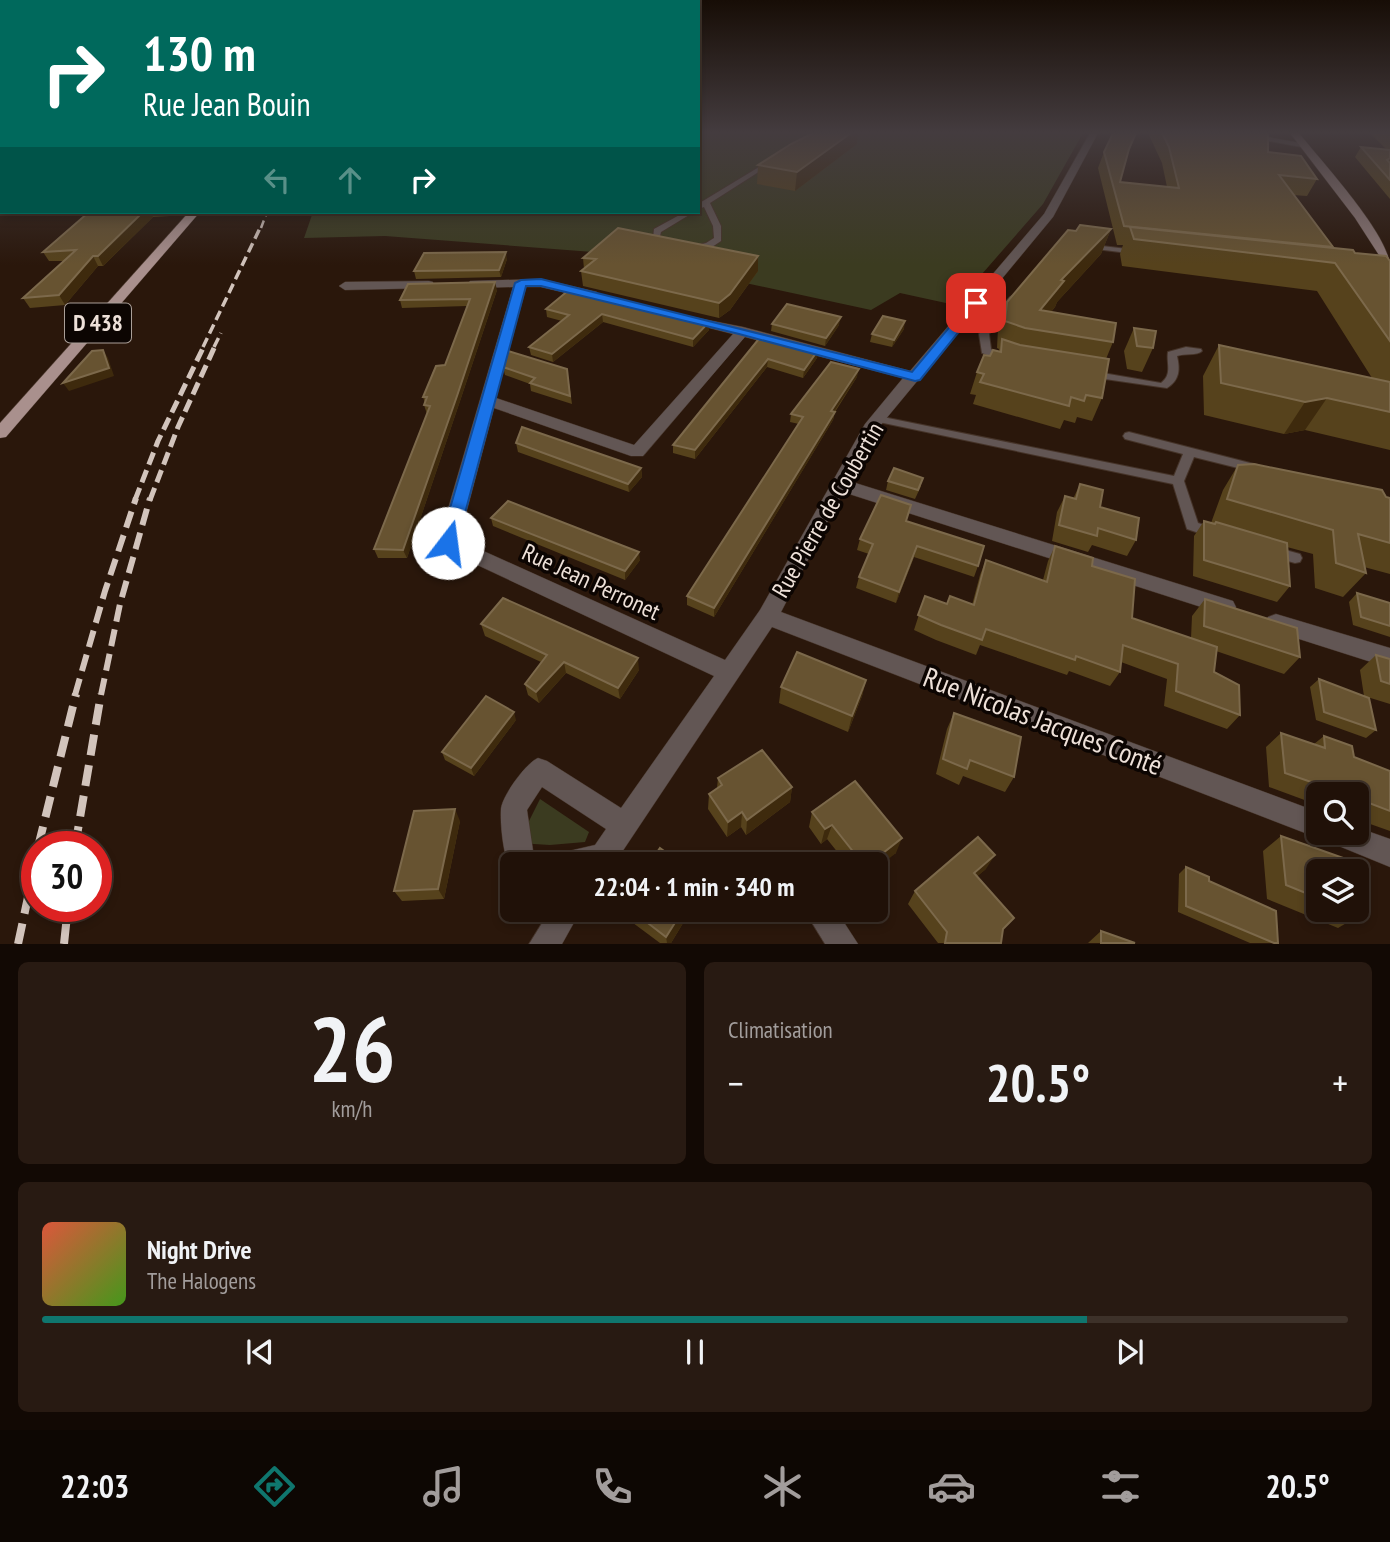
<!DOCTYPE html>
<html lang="fr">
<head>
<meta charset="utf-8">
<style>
  body { margin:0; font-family:"PT Sans Narrow",sans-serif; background:#281a12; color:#f1f3f6; height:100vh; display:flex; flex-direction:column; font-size:26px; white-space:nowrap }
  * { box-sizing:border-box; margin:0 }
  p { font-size:23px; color:#a29d9c }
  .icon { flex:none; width:38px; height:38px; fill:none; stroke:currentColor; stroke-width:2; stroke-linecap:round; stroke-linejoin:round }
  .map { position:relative; height:944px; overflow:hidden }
  .details { display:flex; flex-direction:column; gap:18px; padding:18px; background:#120904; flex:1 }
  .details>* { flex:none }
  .banner { position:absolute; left:0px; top:0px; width:700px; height:214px; box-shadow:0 4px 10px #0003,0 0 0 2px #3d3129; background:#00695c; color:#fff; overflow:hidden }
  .tools { position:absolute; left:1306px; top:782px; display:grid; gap:14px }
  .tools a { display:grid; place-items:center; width:63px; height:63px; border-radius:10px; background:#201108; box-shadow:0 4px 10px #0003,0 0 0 2px #3d3129; font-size:35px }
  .speed { position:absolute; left:21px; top:831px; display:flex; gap:14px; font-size:35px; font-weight:700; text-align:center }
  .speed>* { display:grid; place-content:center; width:91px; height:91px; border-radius:50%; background:#201108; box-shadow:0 4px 10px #0003,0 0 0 2px #3d3129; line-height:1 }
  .speed .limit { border:10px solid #d22; background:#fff; color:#111 }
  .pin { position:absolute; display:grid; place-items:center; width:60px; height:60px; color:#fff; margin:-30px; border-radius:14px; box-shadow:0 4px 10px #0006 }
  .me { position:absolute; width:77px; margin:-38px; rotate:15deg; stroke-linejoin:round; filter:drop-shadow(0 0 5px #0008) }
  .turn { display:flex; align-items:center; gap:24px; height:147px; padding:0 28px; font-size:32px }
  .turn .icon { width:91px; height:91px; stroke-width:2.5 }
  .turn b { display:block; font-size:49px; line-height:60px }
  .lanes { display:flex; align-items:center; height:66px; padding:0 28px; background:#0003; justify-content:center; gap:35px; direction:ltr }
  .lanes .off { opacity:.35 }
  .big { font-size:52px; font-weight:700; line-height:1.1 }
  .details .widget { flex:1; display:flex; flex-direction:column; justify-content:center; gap:10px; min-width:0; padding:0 24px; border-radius:10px; background:#281a12 }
  .details .dial { align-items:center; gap:0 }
  .dial b { font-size:91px; line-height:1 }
  .song { display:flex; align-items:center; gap:21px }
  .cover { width:84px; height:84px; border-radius:10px; background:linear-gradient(135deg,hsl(10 70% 55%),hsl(100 70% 35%)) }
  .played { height:7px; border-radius:4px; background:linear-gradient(90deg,#0f766e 80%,#3d3129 80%) }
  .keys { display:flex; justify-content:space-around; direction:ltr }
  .heat { display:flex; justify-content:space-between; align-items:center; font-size:38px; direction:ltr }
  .details .tiles { flex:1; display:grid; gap:18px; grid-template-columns:1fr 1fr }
  .widget:last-child { grid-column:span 2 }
  .trip { position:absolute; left:500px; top:852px; width:388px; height:70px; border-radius:10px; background:#201108; box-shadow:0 4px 10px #0003,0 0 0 2px #3d3129; font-weight:700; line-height:70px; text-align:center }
  .tab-bar { display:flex; height:112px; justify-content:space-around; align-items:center; background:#0d0703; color:#a29d9c }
  .tab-bar .icon { width:49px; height:49px }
  .tab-bar .on { color:#0f766e }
  .tab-bar b { font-size:32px; color:#f1f3f6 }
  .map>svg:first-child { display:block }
</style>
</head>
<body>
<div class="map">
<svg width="1390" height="944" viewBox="0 0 1390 944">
  <rect width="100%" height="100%" fill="#2a170b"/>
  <!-- green -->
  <g fill="#3b3b20">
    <path d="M698,133H1083L1043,204L955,305L900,293L871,310L606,253L385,236L304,238L313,212H698Z"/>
    <path d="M540,799L589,832L585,842L550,845L518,843Z"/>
  </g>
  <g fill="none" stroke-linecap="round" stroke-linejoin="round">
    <defs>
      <g id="service">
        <path d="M769,161L772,163L771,164L710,203L721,226V241L712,247L689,251V247L706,243L714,238L713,226L704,207L698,209V204Z"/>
        <path d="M685,212H694L661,232L660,236L671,243V247H665L653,239L654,229Z"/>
        <path d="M1085,244L1136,250L1140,252L1136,254L1088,248L1084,246Z"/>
        <path d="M1013,296L1018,299L989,334L991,349L1009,359L1004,362L982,353L979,334L1010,297Z"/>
        <path d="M1186,347L1201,349L1202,351C1197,356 1185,353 1177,356C1180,369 1180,380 1167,388L1091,377L1086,374L1091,371L1161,383C1173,374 1166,363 1168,352Z"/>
        <path d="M878,416L1174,476L1183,454L1125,439L1123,436L1125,433L1129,432L1258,465L1264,469L1258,473L1194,457L1184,481L1198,523L1219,530L1221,533L1219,536L1214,538L1187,529L1173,484L874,421L872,419L874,417Z"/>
        <path d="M1271,546L1300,554L1302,558L1300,562L1295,563L1266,555L1264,551L1266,547Z"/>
      </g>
      <g id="minor">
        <path d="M1090,133H1098L1053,217L880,426L849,481L1233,601L1236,607L1233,613L1226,615L843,492L781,612L1318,812V833H1356V827L1390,839V867L1329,842L1325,835L1318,838L772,627L614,864H552L556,854L595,845L606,829L542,787L527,810L535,864H513L511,874C504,856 500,829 501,809C502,796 526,763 538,758L547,761L621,808L714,676L441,548L438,543L513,287L474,288L468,284L470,281L541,279L597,292V298L592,299L541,287H526L496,398L634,445L733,334L682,321V315L743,327L910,371L1044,214ZM745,337L903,378L865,424L760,610L725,660L459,540L494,408L631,456H643Z"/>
        <path d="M1224,133H1246L1306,144L1301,147Z"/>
        <path d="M429,281L433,282V288L345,290L339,286L345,282Z"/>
        <path d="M1276,614L1390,648V668L1268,629L1265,623L1268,617Z"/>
        <path d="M550,910H581L562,944H529Z"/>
        <path d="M804,910H836L858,944H825Z"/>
      </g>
      <path id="secondary" d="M1290,133H1299C1321,161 1390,235 1390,267L1386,266L1355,218Z"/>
      <path id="primary" d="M189,212H200L6,437L0,438V423Z"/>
    </defs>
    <!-- service casing -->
    <use href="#service" stroke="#453328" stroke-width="2"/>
    <!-- minor casing -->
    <use href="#minor" stroke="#453328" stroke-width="1"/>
    <!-- secondary casing -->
    <use href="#secondary" stroke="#453328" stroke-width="1"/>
    <!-- primary casing -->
    <use href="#primary" stroke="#453328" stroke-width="1"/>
    <!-- service -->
    <use href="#service" fill="#625654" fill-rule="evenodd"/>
    <!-- minor -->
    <use href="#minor" fill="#625654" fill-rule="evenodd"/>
    <!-- secondary -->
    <use href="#secondary" fill="#8a7674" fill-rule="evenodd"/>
    <!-- primary -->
    <use href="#primary" fill="#a9908d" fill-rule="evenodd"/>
    <!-- rail-far4 -->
    <path stroke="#d2c4bc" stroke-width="2.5" stroke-dasharray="8 4.5" stroke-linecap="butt" d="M261,228L267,212"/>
    <!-- rail-far3 -->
    <g stroke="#d2c4bc" stroke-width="3.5" stroke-dasharray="10 5" stroke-linecap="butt">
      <path d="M203,347L261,226"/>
      <path d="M214,347L221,333"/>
    </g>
    <!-- rail-far2 -->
    <g stroke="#d2c4bc" stroke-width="5" stroke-dasharray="13 6" stroke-linecap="butt">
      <path d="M135,500L158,441L204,346"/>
      <path d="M150,500L178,427L215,346"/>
    </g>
    <!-- rail-far1 -->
    <g stroke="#d2c4bc" stroke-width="6" stroke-dasharray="17 8" stroke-linecap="butt">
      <path d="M75,695L105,591L136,498"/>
      <path d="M101,695L120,604L150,498"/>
    </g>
    <!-- rail -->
    <g stroke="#d2c4bc" stroke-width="8" stroke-dasharray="21 10" stroke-linecap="butt">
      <path d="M38,847L76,694"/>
      <path d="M75,847L101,694"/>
      <path d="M18,944L37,855"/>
      <path d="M64,944L68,906"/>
    </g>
  </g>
  <!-- wall -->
  <g fill="#56421c">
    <path d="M1113,133H1136L1128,154L1120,182L1167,187L1162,163L1148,133H1268V152L1317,179L1307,196L1293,195L1333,247L1332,248L1390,261V450L1305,430L1284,434L1204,415L1203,376L1219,345L1372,378L1317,291L1122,266L1120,254L1123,245H1117L1098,168L1104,152Z"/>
    <path d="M1370,133H1390V199L1355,157L1361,147L1386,149Z"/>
    <path d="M857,144L795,191L757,184L758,165Z"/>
    <path d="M89,212H173L170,216L153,217L103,266H98L65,305L30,308L23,298L64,261H49L43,252Z"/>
    <path d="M1111,229L1101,254L1057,302L1055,307L1051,312L1113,342L1106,359L1102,398L1092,421L1077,417L1075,423L1064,420L1060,429L973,404L976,395L970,394L977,372L990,356L999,351V349L997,348L998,328L1007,302L1076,231Z"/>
    <path d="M583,258L758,271L730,310L719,318L583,286L581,271L584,269Z"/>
    <path d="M507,259L501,277L416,279L414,271Z"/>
    <path d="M570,289L709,330L693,347L603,322L553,362L531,355L529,347L562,321L547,317L546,309Z"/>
    <path d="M497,290L459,404L407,558H378L374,549L427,414L424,405L425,403L423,397L445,365L467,306L402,308L400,300Z"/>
    <path d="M772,324L839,325L825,346L771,331Z"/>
    <path d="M1134,328L1153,348L1142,372L1127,369L1124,351Z"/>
    <path d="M904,329L892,347L870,342L872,334Z"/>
    <path d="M762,335L818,350L817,358L803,378L767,367L695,459L673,453V445Z"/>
    <path d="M503,367L567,369L572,404L531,391L530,384L505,375Z"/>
    <path d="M857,377L835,412L833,420L714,617L687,605V596L799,424L790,422L791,414Z"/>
    <path d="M516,443L641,468L642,477L629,492L518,452Z"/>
    <path d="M1238,465L1390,498V574L1364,567L1366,573L1343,597L1315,588L1313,554L1287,547L1290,586L1277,602L1193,576L1194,536L1204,521L1211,523L1223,490Z"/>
    <path d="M888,481L921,486L915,499L886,490Z"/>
    <path d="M1080,484L1100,507L1136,540L1127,556L1092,545L1088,552L1052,541L1057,512L1065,496L1073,499Z"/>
    <path d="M491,518L640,560L625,580L493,526Z"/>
    <path d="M907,521L978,566L974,577L914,557L896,603L856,588L859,577L869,554L857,550L860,539Z"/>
    <path d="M1055,546L1092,566L1132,618L1191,638L1192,616L1205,599L1300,657L1284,674L1216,651L1214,672L1240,715L1227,729L1164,706L1167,679L1121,662L1120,672L1110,686L1069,671L1067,675L980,645L976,655L936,640L914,630L925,596L947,604L972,605L980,575L986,560L1043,580L1048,561Z"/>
    <path d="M1357,593L1390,603V637L1353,625L1349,602Z"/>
    <path d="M481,624L639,670L620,699L566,673L539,703L528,695L525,684L541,662L485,636Z"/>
    <path d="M1376,655L1390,659V704L1364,696L1360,670Z"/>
    <path d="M1319,679L1376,730L1366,738L1316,720L1310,687Z"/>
    <path d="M866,680L862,696L848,732L779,703L781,687Z"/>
    <path d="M954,713L1014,777L1005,792L963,776L959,785L936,774L947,729Z"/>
    <path d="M516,720L474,776L445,760L442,752Z"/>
    <path d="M1281,733L1314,744L1324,736L1354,757L1390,771V831L1356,819V794H1318V805L1269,787L1266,747Z"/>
    <path d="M718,778L792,787L790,802L746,835L741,827L727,837L708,809L709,794L717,788Z"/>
    <path d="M812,812L896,853L877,864H847L827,839L821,844L809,827Z"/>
    <path d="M460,821L444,899L402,901L394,891Z"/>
    <path d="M1281,836L1318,872V910H1356L1360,915L1338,928L1267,899L1263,851Z"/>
    <path d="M1186,867L1209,881L1278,943H1250L1178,912L1179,874Z"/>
    <path d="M986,869L977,876L1002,932L1001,943H938L908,904L915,891Z"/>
    <path d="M624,910H691L671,943H660L625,917Z"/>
    <path d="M1101,931L1135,943H1088Z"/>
  </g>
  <!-- shaded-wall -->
  <g fill="#3e2a0d">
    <path d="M851,133H858L857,144L795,191L797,172Z"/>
    <path d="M2,181V205L0,206V182Z"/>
    <path d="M143,212H150L153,217L103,266L98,256Z"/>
    <path d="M1111,229L1101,254L1057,302L1055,307L1036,330L1040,310L1061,280Z"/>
    <path d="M506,252L507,259L501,277L499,270Z"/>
    <path d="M93,256L98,266L65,305L59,295Z"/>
    <path d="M758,256V271L730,310L719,318V303Z"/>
    <path d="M495,282L497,290L459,404L407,558L403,550Z"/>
    <path d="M602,314L603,322L553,362L552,354Z"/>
    <path d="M841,317L839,325L825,346L826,338Z"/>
    <path d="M905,321L904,329L892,347L894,340Z"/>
    <path d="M709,322V330L693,347V339Z"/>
    <path d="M103,350L108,358L114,376L69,391L63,383Z"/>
    <path d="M818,350L817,358L803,378L804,370Z"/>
    <path d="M768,359L767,367L695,459V450Z"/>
    <path d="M859,369L857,377L834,412L833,420L714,617V608L831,411Z"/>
    <path d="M1327,398L1305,430L1284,434L1305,402Z"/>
    <path d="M641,468L642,477L629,492L628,484Z"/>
    <path d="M917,546L914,557L896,603L899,592Z"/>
    <path d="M639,552L640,560L625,580V571Z"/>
    <path d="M638,658L639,670L620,699L618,688Z"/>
    <path d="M564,662L566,673L539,703L536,692Z"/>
    <path d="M866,680L862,696L848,732L852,716Z"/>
    <path d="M514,712L516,720L474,776L471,768Z"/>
    <path d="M792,787L790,802L746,835L747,820Z"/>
    <path d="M455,809L460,821L444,899L438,889Z"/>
    <path d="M742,812L741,827L727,837L728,822Z"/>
    <path d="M832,825L827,839L821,844L825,829Z"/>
    <path d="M902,838L896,853L877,868V864H869Z"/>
    <path d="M995,855L986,869L966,886L974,873Z"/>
    <path d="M683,910H691L671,943H667L666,937Z"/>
  </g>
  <!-- building -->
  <g fill="#675331" stroke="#7c694b" stroke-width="2">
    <path d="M0,133H2V181L0,182Z"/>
    <path d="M813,133H851L797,172L758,165L791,144Z"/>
    <path d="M1113,133H1136L1129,149L1120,182L1179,188L1169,147L1162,133H1268V152L1301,156L1317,179L1279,175L1333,247L1124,226L1104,152Z"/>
    <path d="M1361,147L1390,150V158L1387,160L1390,163V180Z"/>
    <path d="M89,212H143L98,256H93L59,295L23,298L76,250L43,252Z"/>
    <path d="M1080,225L1111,229L1061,280L1064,281L1040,310L1116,323L1113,342L1025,328L1005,321L1007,302L1068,230L1076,231Z"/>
    <path d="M1130,227L1353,250L1355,253L1386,256L1390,261V341L1335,263L1134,239Z"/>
    <path d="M618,228L758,256L730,294L719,303L581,271L596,259L583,258Z"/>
    <path d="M506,252L499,270L414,271L424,253Z"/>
    <path d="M495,282L457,396L403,550L374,549L430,406L424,405L427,397H423L436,366L445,365L470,299L400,300L408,284Z"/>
    <path d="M570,289L709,322L693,339L602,314L552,354L529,347L569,315L546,309Z"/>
    <path d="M787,304L841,317L826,338L772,324Z"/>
    <path d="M883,316L905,321L894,340L872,334Z"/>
    <path d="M1134,328L1156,331L1153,348L1137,346Z"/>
    <path d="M762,335L818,350L804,370L768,359L695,450L673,445Z"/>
    <path d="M1002,339L1020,345L1109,359L1102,398L1086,395L1084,401L1071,397L1069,406L980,382L984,374L977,372L984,355L990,356L993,350L1001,352Z"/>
    <path d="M1219,345L1390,382V412L1327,398L1305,402L1221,383Z"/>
    <path d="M103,350L109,368L63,383L92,351Z"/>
    <path d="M508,351L567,369L570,396L530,383L535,378L503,367Z"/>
    <path d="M831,362L859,369L831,411L835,412L714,608L687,596L803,417L791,414Z"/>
    <path d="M522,427L641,468L628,484L516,443Z"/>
    <path d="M1254,464L1382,490L1386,497L1390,498V543L1358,534L1366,573L1336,563L1333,530L1227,499L1238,465Z"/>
    <path d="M894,468L923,478L918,490L888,481Z"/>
    <path d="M1080,484L1103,490L1100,507L1139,518L1136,540L1098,528L1097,536L1059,525L1065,496L1076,499Z"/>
    <path d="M881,495L911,505L906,521L984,546L978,566L917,546L899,592L859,577L873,544L860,539Z"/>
    <path d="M508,501L639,552L625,571L491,518Z"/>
    <path d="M1204,521L1215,524L1216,522L1287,543L1290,586L1204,560Z"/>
    <path d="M1055,546L1093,558L1092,566L1135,579L1132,618L1217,647L1214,672L1239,685L1240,715L1176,691L1178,664L1123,645L1120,672L1076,656L1075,660L986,629L982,640L941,625L918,615L925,596L947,604L950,596L974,605L986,560L1047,582Z"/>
    <path d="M1357,593L1390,603V626L1361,617Z"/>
    <path d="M503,598L638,658L618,688L564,662L536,692L525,684L547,655L481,624Z"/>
    <path d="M1205,599L1297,628L1300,657L1204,626Z"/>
    <path d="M797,652L866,680L852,716L781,687Z"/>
    <path d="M1376,655L1390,659V684L1381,681Z"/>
    <path d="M1319,679L1369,698L1376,730L1324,712Z"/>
    <path d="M486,696L514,712L471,768L442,752Z"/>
    <path d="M954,713L1021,737L1014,777L970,760L967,769L943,759Z"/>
    <path d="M1281,733L1325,748L1324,736L1352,746L1354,757L1390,771V811L1356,798V794H1346L1285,773Z"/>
    <path d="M762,750L792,787L747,820L742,812L728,822L709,794L722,785L718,778Z"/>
    <path d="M855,781L902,838L869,864H863L832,825L825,829L812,812Z"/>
    <path d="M455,809L438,889L394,891L414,811Z"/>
    <path d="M1281,836L1349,860L1352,872H1318V898L1286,885Z"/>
    <path d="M978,837L995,855L974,873L1014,918L1003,929L1001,943H945L947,932L915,891Z"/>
    <path d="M660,848L682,864H649Z"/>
    <path d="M1186,867L1209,877V881L1276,911L1278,943H1274L1186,906Z"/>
    <path d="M1356,895L1360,915L1348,910H1356Z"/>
    <path d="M631,910H683L666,937Z"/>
    <path d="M1101,931L1135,943H1101Z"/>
  </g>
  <!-- sky -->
  <linearGradient id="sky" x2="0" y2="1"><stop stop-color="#170d06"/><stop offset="0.5" stop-color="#443c3f"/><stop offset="1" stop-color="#443c3f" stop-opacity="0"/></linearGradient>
  <rect width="1390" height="265" fill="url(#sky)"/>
  <!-- route -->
  <path fill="#1a73e8" stroke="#114b97" stroke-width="2" d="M541,279L912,372L972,300L982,303L920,380L915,381L739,334L541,286H526L457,543L455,547H442L440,543L515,283L521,280Z"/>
  <g text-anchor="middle" stroke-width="7" stroke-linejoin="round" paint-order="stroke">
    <!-- shield labels -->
    <rect fill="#0c0502" stroke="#aa9f98" stroke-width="2" x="65" y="303.5" width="66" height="39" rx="5"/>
    <g font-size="23" font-weight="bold" fill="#eee1d9">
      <text x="98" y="331">D 438</text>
    </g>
    <!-- street labels -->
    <g font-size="24" fill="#eee1d9" stroke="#0c0502">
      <text transform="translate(828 510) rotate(-60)" y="8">Rue Pierre de Coubertin</text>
      <text transform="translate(591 582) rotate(25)" y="8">Rue Jean Perronet</text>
    </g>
    <!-- near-street labels -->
    <g font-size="28" fill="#eee1d9" stroke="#0c0502">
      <text transform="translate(1043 721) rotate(21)" y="10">Rue Nicolas Jacques Conté</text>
    </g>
  </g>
</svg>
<div class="tools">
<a><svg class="icon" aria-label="search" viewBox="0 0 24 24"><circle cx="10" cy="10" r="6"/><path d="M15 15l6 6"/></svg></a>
<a><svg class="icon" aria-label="layers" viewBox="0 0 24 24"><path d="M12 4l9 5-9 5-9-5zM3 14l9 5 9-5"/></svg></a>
</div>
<div class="speed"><div class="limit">30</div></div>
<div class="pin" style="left:976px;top:303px;background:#d93025"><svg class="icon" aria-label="arrive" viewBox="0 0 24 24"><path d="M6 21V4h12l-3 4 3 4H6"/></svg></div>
<svg class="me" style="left:448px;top:543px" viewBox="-20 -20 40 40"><circle r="19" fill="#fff"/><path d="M0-13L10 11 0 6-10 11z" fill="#1a73e8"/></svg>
<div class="trip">22:04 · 1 min · 340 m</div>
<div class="banner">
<div class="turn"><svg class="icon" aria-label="right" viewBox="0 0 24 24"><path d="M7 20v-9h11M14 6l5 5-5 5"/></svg><div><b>130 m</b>Rue Jean Bouin</div></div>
<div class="lanes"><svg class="icon off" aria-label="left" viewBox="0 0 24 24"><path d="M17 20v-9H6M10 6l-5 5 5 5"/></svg><svg class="icon off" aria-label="ahead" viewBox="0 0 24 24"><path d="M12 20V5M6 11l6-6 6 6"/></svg><svg class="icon" aria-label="right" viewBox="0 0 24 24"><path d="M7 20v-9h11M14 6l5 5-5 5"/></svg></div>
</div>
</div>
<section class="details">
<div class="tiles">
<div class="widget dial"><b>26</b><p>km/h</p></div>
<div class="widget"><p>Climatisation</p>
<div class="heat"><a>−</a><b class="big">20.5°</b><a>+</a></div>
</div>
<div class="widget">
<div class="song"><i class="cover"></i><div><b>Night Drive</b><p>The Halogens</p></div></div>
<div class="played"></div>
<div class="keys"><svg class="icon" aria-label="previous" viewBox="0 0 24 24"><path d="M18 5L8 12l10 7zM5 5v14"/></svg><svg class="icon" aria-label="pause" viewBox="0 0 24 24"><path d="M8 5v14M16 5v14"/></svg><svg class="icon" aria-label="next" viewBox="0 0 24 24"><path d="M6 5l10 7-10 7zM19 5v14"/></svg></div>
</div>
</div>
</section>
<nav class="tab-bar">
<b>22:03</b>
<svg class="icon on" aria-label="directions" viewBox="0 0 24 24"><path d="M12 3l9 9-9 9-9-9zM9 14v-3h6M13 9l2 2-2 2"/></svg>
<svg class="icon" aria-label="music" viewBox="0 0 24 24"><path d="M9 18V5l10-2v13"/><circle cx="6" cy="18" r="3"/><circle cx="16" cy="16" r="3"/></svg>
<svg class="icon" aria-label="phone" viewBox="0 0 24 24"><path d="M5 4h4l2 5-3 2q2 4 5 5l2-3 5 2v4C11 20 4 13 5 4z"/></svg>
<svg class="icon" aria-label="climate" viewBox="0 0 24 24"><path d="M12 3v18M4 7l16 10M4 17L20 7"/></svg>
<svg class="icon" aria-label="car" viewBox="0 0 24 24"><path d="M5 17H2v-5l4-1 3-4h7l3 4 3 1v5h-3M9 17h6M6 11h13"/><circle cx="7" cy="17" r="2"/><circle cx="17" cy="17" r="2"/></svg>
<svg class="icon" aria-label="filters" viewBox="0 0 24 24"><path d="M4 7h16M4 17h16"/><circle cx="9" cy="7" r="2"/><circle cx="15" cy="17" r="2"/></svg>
<b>20.5°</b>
</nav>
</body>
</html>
